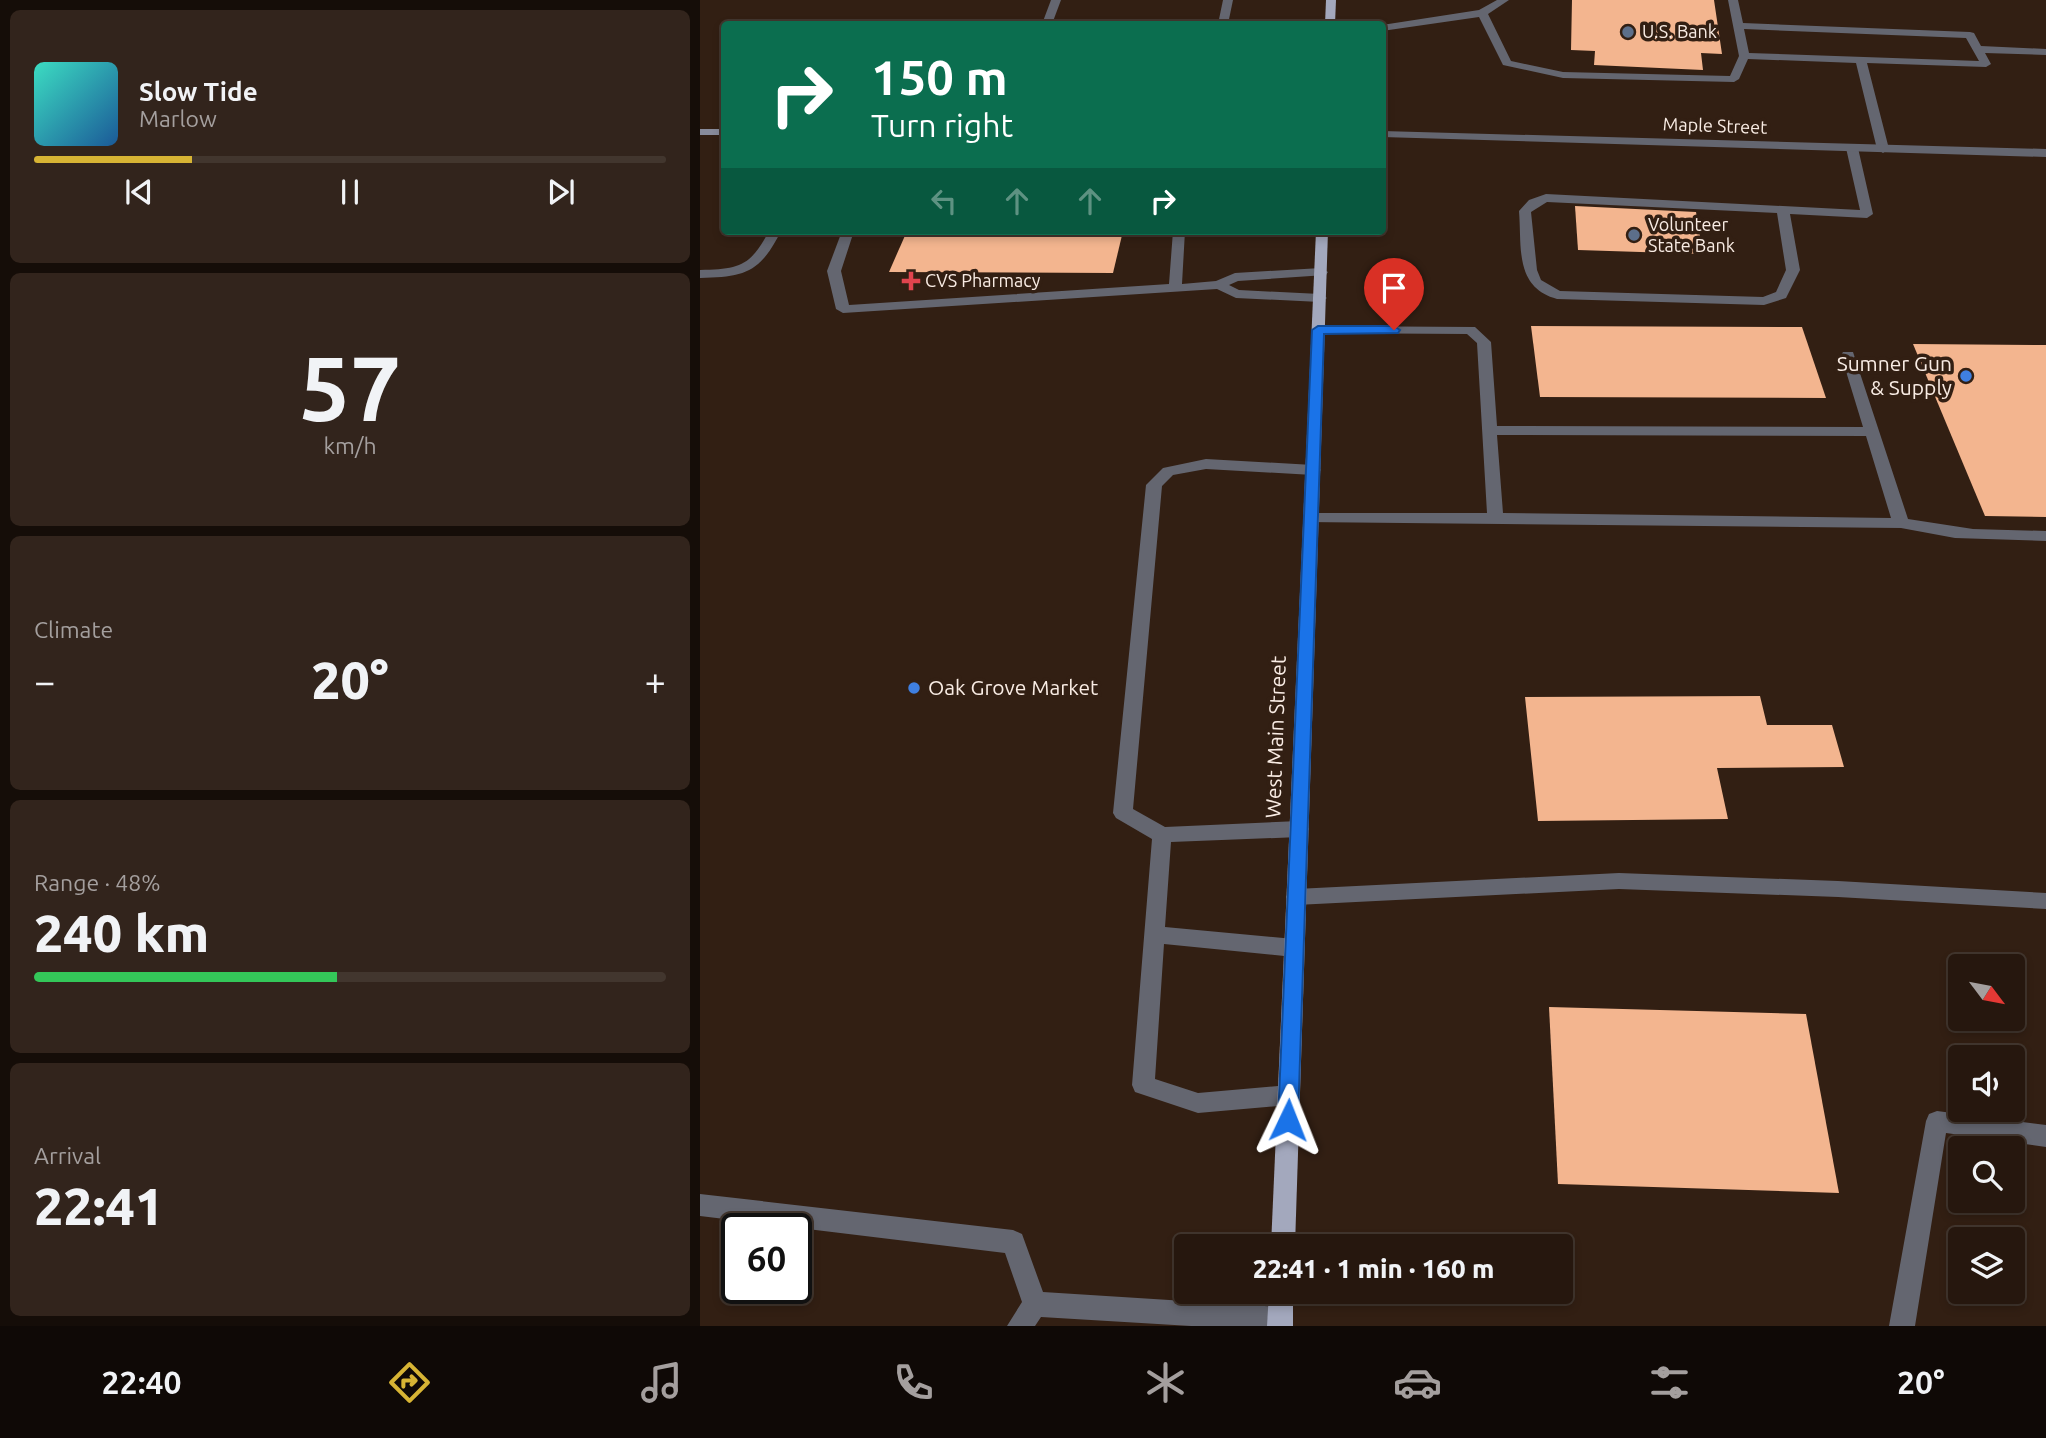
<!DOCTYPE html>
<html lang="en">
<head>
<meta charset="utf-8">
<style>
  body { margin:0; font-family:Ubuntu,sans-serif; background:#32241c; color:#f1f3f6; height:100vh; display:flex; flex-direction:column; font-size:26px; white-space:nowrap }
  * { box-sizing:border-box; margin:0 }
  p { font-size:23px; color:#a49f9e }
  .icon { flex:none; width:38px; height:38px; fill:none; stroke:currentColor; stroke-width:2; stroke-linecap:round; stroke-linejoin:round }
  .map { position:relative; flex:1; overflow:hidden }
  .sheet { display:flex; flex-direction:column; gap:10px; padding:10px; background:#150d08; width:700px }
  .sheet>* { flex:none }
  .top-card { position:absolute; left:21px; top:21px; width:665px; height:214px; border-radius:7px; box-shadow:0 4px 10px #0003,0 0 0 2px #42362e; background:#0b6e4f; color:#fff; overflow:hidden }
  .needle { width:46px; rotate:122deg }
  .controls { position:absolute; left:1248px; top:954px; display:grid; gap:14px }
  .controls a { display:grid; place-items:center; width:77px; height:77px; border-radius:7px; background:#26170e; box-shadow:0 4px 10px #0003,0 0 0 2px #42362e; font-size:35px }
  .speed { position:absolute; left:21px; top:1213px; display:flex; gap:14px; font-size:35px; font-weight:700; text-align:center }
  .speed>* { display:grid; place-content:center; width:91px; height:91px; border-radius:50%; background:#26170e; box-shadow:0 4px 10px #0003,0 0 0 2px #42362e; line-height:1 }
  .speed .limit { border:4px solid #111; border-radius:10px; background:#fff; color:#111 }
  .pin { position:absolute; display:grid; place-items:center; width:60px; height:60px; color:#fff; margin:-72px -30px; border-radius:50% 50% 50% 0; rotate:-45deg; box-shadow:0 0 7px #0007 }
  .pin .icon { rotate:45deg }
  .me { position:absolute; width:77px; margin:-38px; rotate:2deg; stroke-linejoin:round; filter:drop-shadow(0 0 5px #0008) }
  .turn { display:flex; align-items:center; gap:24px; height:147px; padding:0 35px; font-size:32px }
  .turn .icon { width:91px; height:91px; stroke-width:2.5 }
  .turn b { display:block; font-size:49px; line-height:60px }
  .lanes { display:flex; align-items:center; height:66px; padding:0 35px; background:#0003; justify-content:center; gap:35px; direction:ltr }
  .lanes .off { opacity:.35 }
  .big { font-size:52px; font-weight:800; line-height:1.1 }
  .sheet .widget { flex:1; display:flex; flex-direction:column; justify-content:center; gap:10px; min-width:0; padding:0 24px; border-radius:10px; background:#32241c }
  .sheet .dial { align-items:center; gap:0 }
  .dial b { font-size:91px; line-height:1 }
  .song { display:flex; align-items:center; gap:21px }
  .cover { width:84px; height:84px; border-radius:10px; background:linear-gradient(135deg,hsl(170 70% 55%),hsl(210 70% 35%)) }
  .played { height:7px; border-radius:4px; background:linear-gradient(90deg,#d7b434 25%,#42362e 25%) }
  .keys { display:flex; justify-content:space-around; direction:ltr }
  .heat { display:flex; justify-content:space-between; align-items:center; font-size:38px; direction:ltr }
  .charge { height:10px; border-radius:5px; background:linear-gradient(90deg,#34c759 48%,#42362e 0) }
  .trip { position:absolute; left:474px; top:1234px; width:399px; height:70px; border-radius:7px; background:#26170e; box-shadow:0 4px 10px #0003,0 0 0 2px #42362e; font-weight:800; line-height:70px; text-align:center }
  .menu { display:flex; height:112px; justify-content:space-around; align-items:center; background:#0f0906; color:#a49f9e }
  .menu .icon { width:49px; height:49px }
  .menu .active { color:#d7b434 }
  .menu b { font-size:32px; color:#f1f3f6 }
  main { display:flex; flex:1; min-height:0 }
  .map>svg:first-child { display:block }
</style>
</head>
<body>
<main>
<section class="sheet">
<div class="widget">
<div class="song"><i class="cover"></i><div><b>Slow Tide</b><p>Marlow</p></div></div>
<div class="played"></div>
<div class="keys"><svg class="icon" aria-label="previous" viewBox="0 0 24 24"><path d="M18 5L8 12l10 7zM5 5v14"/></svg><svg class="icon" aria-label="pause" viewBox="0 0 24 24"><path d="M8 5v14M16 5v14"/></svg><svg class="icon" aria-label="next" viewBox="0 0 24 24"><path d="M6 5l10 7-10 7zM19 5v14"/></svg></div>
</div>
<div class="widget dial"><b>57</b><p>km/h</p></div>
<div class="widget"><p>Climate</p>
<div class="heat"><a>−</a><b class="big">20°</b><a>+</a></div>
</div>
<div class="widget"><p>Range · 48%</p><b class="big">240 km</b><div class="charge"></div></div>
<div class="widget"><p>Arrival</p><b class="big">22:41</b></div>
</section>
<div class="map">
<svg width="1346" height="1326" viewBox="0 0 1346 1326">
  <rect width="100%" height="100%" fill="#321f13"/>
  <!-- building -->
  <g fill="#f3b58f">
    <path d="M872,0H1014L1022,54L1001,53L1003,70L894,65L895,51L871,50Z"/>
    <path d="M875,206L996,212L1003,254L878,250Z"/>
    <path d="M207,231H423L413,273L189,272Z"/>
    <path d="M831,326L1102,327L1126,398L840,397Z"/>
    <path d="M1213,344L1346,345V517L1285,516Z"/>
    <path d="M1060,696L1067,725H1132L1144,767L1017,768L1028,819L838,821L825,697Z"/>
    <path d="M849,1007L1106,1014L1139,1193L858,1184Z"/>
  </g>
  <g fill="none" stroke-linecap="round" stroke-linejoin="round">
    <!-- lane -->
    <g fill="#646670" fill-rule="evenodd">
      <path d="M351,0H361L352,24H342Z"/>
      <path d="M523,0H533L528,24H518Z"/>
      <path d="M797,0H809L788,14L811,61L863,72L1030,76L1039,56L1028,0H1038L1043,23L1270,32L1274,33L1281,46L1346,49V55L1285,53L1291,64L1286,67L1167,63L1189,149L1183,153L1177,149L1156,63L1048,59L1039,79L1034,82L863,78L803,65L779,17L682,31V25L779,10ZM1044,29L1266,38L1279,61L1049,53Z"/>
      <path d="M1152,144L1158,148L1173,214L1167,218L1090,214L1100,270L1086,298L1064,305L857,299C814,287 822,247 819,211L829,200L846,194L1160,210L1146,148ZM847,202L1077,213L1086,270L1076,292L1063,297L860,291L841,280L837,270L831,212Z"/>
      <path d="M69,231H81C60,273 45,277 0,278V270C39,269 50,267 69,231Z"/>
      <path d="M142,231H154L141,271L149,305L469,284L473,231H485L482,284L516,281L535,273L621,268L628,272L626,275L538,281L529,285L539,290L620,294L627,298L620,302L536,298L517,289L143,313L136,309L127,271Z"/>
      <path d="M618,326L775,327L791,342L797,426L1163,427L1141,355L1143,352H1153L1208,519L1273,529L1346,531V541L1255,538L1201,528L605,522L603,518L611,513H787L777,343L767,334L613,333V327ZM797,435L1166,436L1191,518L803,513Z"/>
      <path d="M506,459L613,465L621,470L613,475L506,469L473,475L462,486L433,809L465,827L599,821L606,824L609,829L606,834L599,837L471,842L465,927L594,939L601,942L604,948L601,954L594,957L464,944L455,1079L498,1093L589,1085L597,1088L600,1095L597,1102L589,1105L498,1113L435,1092L432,1085L452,839L416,818L413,813L446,485L463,468Z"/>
      <path d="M919,873L1138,881L1346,893V909L1138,897L919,889L596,905L589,903L586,897L589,891L596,889Z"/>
      <path d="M1237,1111L1346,1125V1147L1246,1133L1215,1326H1189L1226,1121L1229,1114Z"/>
      <path d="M0,1194L313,1230L322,1234L343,1292L580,1307L589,1310L592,1319L590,1326H491L341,1317L335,1326H307L322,1302L305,1253L0,1216Z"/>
    </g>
    <!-- street -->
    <path fill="#646670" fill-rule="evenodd" d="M682,131L1346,149V157L682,137Z"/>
    <!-- secondary -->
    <rect fill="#888b9b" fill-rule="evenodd" x="0" y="129" width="24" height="6"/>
    <!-- primary -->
    <g fill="#a3a8bd" fill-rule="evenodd">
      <path d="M626,0H636L635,24H625Z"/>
      <path d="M616,231H628L595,1246H571Z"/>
      <path d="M569,1292H593V1326H567Z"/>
    </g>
  </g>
  <!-- route -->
  <path fill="#1a73e8" stroke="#114b97" stroke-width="2" d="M694,326L700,330L698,333L624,334L598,1120L595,1127L588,1129L581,1127L578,1120L612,330L618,326Z"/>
  <!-- markers -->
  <g fill="#5c6f8a" stroke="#321f13" stroke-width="2.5">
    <circle cx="928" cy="32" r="7"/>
    <circle cx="934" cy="235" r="7"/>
  </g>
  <path fill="#e0444e" stroke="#321f13" stroke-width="2.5" d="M207.5 270.5h7v7h7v7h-7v7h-7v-7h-7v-7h7z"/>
  <g fill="#3f7fe0" stroke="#321f13" stroke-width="2.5">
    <circle cx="1266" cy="376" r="7"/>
    <circle cx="214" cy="688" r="7"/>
  </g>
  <g text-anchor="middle" stroke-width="7" stroke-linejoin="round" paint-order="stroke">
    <!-- far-poi labels -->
    <g font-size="18" fill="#f9ece4" stroke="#321f13" text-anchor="start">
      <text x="942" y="38">U.S. Bank</text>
      <text x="948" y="231">Volunteer<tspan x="948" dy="21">State Bank</tspan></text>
      <text x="225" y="287">CVS Pharmacy</text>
    </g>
    <!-- far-street labels -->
    <g font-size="18" fill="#f9ece4" stroke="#321f13">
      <text transform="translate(1015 126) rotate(2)" y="6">Maple Street</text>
    </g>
    <!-- poi labels -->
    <g font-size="21" fill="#f9ece4" stroke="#321f13" text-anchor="end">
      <text x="1252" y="371">Sumner Gun<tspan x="1252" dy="24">&amp; Supply</tspan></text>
      <text x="228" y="695" text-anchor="start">Oak Grove Market</text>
    </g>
    <!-- street labels -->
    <g font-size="21" fill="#f9ece4" stroke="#321f13">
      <text transform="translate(576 737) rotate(-88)" y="7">West Main Street</text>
    </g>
  </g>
</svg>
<div class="controls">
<a><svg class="needle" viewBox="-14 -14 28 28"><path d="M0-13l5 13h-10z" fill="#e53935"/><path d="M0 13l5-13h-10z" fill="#a49f9e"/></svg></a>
<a><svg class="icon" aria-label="sound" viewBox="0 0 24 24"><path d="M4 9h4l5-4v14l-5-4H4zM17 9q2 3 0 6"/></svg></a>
<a><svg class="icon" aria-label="search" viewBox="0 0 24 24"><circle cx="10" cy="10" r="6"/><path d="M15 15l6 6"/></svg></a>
<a><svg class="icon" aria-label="layers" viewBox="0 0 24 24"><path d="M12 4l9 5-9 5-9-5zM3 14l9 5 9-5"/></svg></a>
</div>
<div class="speed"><div class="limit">60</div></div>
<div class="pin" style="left:694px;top:330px;background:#d93025"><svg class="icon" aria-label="arrive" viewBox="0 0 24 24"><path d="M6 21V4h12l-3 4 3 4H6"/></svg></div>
<svg class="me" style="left:588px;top:1120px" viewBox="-20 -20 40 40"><path d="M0-17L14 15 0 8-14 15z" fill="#1a73e8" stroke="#fff" stroke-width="4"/></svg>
<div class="trip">22:41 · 1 min · 160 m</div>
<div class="top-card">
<div class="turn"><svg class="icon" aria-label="right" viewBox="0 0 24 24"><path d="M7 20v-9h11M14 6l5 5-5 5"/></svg><div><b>150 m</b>Turn right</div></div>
<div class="lanes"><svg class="icon off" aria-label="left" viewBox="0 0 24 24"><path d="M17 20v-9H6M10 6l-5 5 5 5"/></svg><svg class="icon off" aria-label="ahead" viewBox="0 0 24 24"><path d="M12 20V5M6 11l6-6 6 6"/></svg><svg class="icon off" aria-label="ahead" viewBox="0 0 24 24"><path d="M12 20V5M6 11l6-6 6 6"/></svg><svg class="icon" aria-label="right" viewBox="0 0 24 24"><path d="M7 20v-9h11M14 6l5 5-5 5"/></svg></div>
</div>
</div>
</main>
<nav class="menu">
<b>22:40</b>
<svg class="icon active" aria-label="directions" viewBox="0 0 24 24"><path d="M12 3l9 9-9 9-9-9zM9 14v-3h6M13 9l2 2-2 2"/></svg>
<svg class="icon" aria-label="music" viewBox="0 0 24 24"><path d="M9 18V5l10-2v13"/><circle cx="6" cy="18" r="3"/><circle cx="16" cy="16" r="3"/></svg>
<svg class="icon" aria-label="phone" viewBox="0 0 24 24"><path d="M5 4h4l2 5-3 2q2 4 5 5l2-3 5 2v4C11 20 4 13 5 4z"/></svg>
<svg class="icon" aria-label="climate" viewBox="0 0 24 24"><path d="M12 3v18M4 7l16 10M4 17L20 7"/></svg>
<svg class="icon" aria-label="car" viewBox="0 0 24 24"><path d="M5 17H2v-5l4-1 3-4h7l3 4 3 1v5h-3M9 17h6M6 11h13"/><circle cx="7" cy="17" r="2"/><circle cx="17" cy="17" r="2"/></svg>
<svg class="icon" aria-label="filters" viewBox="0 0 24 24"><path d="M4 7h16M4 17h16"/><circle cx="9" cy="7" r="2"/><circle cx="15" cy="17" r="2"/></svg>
<b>20°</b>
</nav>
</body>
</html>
